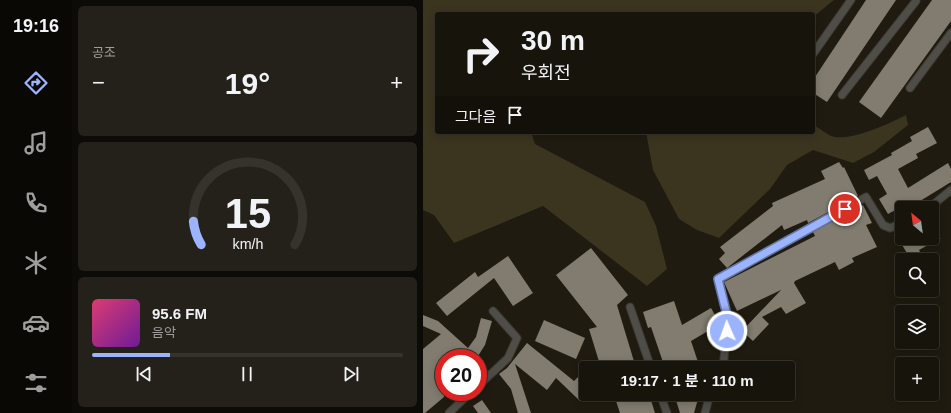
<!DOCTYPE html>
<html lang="ko">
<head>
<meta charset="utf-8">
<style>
  body { margin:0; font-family:Helvetica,"Noto Sans KR",sans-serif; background:#24211a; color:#f1f3f6; height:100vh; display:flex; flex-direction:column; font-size:15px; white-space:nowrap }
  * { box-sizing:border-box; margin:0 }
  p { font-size:13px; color:#9e9e9d }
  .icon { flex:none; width:22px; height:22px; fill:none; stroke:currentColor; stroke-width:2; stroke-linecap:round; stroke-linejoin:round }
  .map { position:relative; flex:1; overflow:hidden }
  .side { display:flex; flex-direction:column; gap:6px; padding:6px; background:#0d0b07; width:351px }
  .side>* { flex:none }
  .top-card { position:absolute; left:12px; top:12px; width:380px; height:122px; border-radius:4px; box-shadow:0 2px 10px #0003,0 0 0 1px #36332d; background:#17140c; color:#f1f3f6; overflow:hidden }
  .needle { width:26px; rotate:331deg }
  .tools { position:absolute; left:472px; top:201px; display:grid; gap:8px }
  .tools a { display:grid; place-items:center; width:44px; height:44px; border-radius:4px; background:#17140c; box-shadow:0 2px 10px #0003,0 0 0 1px #36332d; font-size:20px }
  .speed { position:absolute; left:12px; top:349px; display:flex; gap:8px; font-size:20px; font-weight:700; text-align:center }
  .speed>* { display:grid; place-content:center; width:52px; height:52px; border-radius:50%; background:#17140c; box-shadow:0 2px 10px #0003,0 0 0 1px #36332d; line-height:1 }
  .speed .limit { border:6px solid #d22; background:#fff; color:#111 }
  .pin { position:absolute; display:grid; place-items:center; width:34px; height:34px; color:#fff; margin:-17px; border:2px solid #fff; border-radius:50%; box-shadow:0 1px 4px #0007 }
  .me { position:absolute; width:44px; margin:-22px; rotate:358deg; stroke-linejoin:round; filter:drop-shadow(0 0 3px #0008) }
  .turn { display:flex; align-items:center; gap:14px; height:84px; padding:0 20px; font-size:18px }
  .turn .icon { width:52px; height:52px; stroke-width:2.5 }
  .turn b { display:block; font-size:28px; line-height:34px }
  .then { display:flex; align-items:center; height:38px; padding:0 20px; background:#0003; gap:8px; font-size:15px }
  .big { font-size:30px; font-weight:700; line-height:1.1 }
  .side .tile { flex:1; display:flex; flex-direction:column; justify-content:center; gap:6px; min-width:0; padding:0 14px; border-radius:6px; background:#24211a }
  .side .dial { align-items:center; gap:0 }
  .dial svg { height:104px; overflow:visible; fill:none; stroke:#36332d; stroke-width:7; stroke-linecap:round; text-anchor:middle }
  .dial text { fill:#f1f3f6; stroke:none }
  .song { display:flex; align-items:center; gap:12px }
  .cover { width:48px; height:48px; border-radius:6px; background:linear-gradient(135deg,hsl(340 70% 55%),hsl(280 70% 35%)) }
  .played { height:4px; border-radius:2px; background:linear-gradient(90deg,#9cb4fd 25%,#36332d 25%) }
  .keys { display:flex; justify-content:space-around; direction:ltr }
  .heat { display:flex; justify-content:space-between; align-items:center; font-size:22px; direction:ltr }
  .trip { position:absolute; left:156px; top:361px; width:216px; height:40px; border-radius:4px; background:#17140c; box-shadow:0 2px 10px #0003,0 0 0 1px #36332d; font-weight:700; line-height:40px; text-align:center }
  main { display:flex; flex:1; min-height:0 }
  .dock { display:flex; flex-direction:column; width:72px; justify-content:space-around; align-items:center; background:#090805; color:#9e9e9d }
  .dock .icon { width:28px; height:28px }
  .dock .current { color:#9cb4fd }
  .dock b { font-size:18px; color:#f1f3f6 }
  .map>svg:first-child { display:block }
</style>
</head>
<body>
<main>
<nav class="dock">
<b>19:16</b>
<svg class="icon current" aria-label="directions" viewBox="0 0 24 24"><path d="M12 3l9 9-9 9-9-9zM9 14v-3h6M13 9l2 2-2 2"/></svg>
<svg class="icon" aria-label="music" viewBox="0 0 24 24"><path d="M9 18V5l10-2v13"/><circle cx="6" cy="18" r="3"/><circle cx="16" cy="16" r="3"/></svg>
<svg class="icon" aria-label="phone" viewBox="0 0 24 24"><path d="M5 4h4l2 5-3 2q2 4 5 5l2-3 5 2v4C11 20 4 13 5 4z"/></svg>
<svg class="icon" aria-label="climate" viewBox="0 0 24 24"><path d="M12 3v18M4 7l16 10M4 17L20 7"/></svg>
<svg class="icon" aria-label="car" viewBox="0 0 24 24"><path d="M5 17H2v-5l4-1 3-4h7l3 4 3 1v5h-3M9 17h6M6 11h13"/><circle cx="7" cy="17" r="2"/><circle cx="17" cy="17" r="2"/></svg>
<svg class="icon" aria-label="filters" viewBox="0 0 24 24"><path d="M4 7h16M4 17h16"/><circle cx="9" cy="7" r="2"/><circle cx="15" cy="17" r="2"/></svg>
</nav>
<section class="side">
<div class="tile"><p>공조</p>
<div class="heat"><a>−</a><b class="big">19°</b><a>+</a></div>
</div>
<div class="tile dial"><svg viewBox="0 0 100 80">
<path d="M14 69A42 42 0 1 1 86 69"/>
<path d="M14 69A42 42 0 0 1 8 51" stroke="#9cb4fd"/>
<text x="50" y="56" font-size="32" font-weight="700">15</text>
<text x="50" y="72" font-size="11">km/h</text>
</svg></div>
<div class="tile">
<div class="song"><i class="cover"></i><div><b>95.6 FM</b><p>음악</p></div></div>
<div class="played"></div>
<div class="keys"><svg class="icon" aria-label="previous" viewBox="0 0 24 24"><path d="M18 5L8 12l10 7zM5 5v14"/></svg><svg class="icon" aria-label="pause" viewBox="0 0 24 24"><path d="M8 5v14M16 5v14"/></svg><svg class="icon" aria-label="next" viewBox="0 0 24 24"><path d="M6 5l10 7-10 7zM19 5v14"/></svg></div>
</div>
</section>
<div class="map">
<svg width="528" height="413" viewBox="0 0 528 413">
  <rect width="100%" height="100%" fill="#1f1b10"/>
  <!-- green -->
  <g fill="#3b341f">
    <path d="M0,0H411L390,17V14H14V132H108L112,144L222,202L233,226L244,269L224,286L120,206L31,243L11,215L0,210Z"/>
    <path d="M483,115L485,125L451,152L430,163L390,150L364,165L347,189L296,238L274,230L256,219L230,170L223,132H390V125C397,128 405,136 412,137C430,140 468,123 483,115Z"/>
  </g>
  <!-- building -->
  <g fill="#817c6f">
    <path d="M443,0H473L404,102L390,93V80Z"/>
    <path d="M509,0H528V21L458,118L436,102Z"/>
    <path d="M505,127L514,143L493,154L495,158L475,169L485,188L525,163L528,169V182L489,206L487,202L465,214L456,199L464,194L454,176L446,180L441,170L469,155L468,153L489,141L487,137Z"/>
    <path d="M416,162L420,168L421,167L435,196L385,223L384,220L361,230L359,225L304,268L296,259L302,253L297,247L350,206L349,203L402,179L398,171Z"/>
    <path d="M440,205L449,223L443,225L454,247L429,258L431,262L416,270L412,262L372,281L371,283L383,303L363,314L358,307L339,317L346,324L330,341L319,331L358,290L314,311L301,282L392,236L390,232Z"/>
    <path d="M475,238H518L496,250L498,254L488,260Z"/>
    <path d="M168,248L205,295L194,305L213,368H178L166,329L174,327L133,275Z"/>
    <path d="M85,256L110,293L90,306L71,278L24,316L13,303L52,272L55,277Z"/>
    <path d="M251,301L259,325L288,308L297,324L268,341L277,368H242L228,327L225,328L220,312Z"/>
    <path d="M0,315L15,321L45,348L53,337L58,318L69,321L62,345L55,356L57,358H21V397L2,413H0V349L18,334L0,326Z"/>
    <path d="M121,320L162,338L153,359L112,341Z"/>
    <path d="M104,343L151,381L158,374L163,379V395L157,401L133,378L124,390L92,364L108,413H95L88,389L76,374L84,368Z"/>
    <path d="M204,394H226L232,413H197L192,398Z"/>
    <path d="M251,394H274L275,399L271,413H257Z"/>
    <path d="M59,400L68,413H55L50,406Z"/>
  </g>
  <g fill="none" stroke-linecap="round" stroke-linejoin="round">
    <defs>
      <g id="lane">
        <path d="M390,54L428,0"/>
        <path d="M487,88L528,33"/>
        <path d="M419,95L493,1"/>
        <path d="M506,208L528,190"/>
        <path d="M207,307L228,368"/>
        <path d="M300,368L305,319L295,279L443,197L460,225L467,228L479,223"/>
        <path d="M55,386L85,358L94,338L70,311"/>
        <path d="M237,394L244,413"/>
        <path d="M26,413L48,392"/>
        <path d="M282,413L287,394"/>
      </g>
    </defs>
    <!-- lane casing -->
    <use href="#lane" stroke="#3b382d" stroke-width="9"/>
    <!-- lane -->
    <use href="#lane" stroke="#4f4d48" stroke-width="7"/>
  </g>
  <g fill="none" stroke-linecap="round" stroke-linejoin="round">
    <defs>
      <path id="route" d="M304,331L305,319L295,279L422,209"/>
    </defs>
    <!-- route casing -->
    <use href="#route" stroke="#6575a4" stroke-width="10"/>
    <!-- route -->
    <use href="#route" stroke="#9cb4fd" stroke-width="7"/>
  </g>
</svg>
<div class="tools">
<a><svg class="needle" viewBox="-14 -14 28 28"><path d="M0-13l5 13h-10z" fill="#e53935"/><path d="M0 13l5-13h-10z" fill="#9e9e9d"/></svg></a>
<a><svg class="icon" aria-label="search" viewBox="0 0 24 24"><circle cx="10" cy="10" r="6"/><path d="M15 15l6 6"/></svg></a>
<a><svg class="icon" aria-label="layers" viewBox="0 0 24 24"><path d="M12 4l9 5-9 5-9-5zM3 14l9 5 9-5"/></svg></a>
<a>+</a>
</div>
<div class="speed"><div class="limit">20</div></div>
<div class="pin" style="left:422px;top:209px;background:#d93025"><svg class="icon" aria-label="arrive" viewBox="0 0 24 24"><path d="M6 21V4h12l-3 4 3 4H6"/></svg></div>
<svg class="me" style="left:304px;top:331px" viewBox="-20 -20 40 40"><circle r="17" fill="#9cb4fd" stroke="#fff" stroke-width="3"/><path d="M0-11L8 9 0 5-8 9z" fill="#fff"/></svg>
<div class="trip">19:17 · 1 분 · 110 m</div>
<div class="top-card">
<div class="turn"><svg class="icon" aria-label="right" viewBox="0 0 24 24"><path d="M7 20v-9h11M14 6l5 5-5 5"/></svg><div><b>30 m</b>우회전</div></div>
<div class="then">그다음<svg class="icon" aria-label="arrive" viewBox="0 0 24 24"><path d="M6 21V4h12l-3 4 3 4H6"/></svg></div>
</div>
</div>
</main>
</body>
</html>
